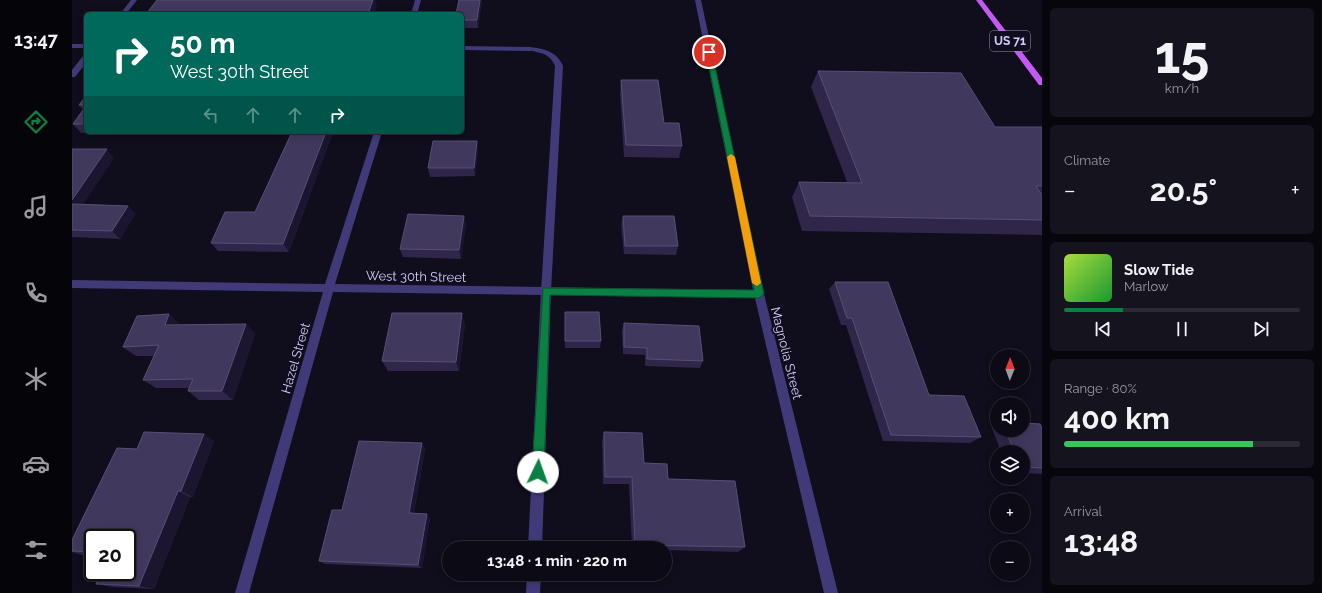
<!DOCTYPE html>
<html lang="en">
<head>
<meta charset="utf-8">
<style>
  body { margin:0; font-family:Raleway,sans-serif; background:#15131e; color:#f1f3f6; height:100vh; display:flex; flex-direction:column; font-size:15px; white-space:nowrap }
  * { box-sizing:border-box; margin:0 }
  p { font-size:13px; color:#9a9aa0 }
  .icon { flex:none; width:22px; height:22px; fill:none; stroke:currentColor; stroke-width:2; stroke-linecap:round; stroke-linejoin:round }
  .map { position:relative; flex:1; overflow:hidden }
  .side { display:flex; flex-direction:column; gap:8px; padding:8px; background:#07060c; width:280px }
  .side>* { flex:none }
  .top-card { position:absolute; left:12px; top:12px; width:380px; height:122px; border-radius:6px; box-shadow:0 2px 10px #0003,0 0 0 1px #2c2b34; background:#00695c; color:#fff; overflow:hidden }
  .needle { width:26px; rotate:1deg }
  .tools { position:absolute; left:918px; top:349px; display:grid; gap:8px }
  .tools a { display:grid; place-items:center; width:40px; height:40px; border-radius:50%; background:#0c0a15; box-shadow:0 2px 10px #0003,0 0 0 1px #2c2b34; font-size:20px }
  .speed { position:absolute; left:12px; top:529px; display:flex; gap:8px; font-size:20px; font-weight:700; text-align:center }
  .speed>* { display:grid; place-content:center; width:52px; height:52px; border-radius:50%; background:#0c0a15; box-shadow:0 2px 10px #0003,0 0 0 1px #2c2b34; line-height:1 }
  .speed .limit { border:2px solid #111; border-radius:6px; background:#fff; color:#111 }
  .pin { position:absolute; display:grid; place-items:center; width:34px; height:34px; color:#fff; margin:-17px; border:2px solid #fff; border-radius:50%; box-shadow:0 1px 4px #0007 }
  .me { position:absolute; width:44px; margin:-22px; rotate:3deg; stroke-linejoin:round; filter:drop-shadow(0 0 3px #0008) }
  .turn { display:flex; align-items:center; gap:14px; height:84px; padding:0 20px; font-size:18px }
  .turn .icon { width:52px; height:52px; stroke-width:2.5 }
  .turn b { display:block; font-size:28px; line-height:34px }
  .lanes { display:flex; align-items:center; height:38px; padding:0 20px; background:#0003; justify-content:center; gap:20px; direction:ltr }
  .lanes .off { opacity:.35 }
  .big { font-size:30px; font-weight:700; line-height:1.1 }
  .side .widget { flex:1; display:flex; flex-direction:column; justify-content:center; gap:6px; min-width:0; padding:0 14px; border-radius:6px; background:#15131e }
  .side .dial { align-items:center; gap:0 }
  .dial b { font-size:52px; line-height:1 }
  .song { display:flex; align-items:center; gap:12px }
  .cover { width:48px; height:48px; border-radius:6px; background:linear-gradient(135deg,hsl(80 70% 55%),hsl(130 70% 35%)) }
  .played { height:4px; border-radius:2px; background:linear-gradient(90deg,#0b8043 25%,#2c2b34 25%) }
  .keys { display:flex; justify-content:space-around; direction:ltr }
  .heat { display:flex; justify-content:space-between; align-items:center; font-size:22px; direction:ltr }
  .charge { height:6px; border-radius:3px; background:linear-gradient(90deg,#34c759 80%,#2c2b34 0) }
  .trip { position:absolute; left:370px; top:541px; width:230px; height:40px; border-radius:20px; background:#0c0a15; box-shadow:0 2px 10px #0003,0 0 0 1px #2c2b34; font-weight:700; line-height:40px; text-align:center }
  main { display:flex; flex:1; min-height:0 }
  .menu { display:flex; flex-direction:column; width:72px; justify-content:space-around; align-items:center; background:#050408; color:#9a9aa0 }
  .menu .icon { width:28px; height:28px }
  .menu .current { color:#0b8043 }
  .menu b { font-size:18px; color:#f1f3f6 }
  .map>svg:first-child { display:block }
</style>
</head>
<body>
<main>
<nav class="menu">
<b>13:47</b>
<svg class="icon current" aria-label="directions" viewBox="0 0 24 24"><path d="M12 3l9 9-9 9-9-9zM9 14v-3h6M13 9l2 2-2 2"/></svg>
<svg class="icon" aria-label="music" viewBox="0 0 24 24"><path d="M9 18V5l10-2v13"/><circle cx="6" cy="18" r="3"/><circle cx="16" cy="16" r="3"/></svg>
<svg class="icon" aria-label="phone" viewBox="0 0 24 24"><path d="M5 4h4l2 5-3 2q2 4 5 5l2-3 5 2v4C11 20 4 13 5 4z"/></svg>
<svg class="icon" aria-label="climate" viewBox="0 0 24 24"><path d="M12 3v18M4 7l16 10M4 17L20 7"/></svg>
<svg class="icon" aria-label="car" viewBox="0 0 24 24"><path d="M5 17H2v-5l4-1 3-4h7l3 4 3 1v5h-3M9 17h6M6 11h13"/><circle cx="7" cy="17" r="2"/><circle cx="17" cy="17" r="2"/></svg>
<svg class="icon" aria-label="filters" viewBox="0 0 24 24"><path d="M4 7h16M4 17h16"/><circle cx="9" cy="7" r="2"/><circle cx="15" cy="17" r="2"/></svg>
</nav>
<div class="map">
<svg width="970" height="593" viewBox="0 0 970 593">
  <rect width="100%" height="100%" fill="#100d1c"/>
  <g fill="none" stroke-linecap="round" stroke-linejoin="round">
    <!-- lane -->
    <g fill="#403b78" fill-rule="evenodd">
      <path d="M458,47C473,49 484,51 491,66L479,291L470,548H456L469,291L483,66C478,53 468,53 456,50V48Z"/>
      <path d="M455,574H469L468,593H454Z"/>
    </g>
    <!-- street -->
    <g fill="#403b78" fill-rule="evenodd">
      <path d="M59,0H65L54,14H48Z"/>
      <path d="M343,0H349L345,14H339Z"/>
      <path d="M623,0H629L692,294L766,593H752L683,298L261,292L177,593H163L251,292L0,288V280L253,284L302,132H310L263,284L681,290Z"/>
      <rect x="0" y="44" width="14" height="4"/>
      <path d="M390,46L458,47L461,49L458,51L390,50Z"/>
      <path d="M11,56H14V63L3,77H0V70Z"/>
    </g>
    <!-- primary -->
    <path fill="#c35af4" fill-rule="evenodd" d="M904,0H910L970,78V85H967Z"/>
  </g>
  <!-- wall -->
  <g fill="#2f2649">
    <path d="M410,0L406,28H390V14Z"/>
    <path d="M746,71L923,127H970V235L730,231L720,197L727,182H775L739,87Z"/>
    <path d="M549,80L592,123L610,146L607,158L552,157L548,93Z"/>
    <path d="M14,96V132H35L9,133L1,124L11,110L7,105Z"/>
    <path d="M220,132H261L217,252L146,251L139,243L183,212Z"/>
    <path d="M405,141L406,150L403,176L358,177L356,168Z"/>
    <path d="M0,149L42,158L11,204L56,206L63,214L48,239L0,237Z"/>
    <path d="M551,216L606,246L604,255L552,254L549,224Z"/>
    <path d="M394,224L389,259L331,257L328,249Z"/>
    <path d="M763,282L857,395L909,437L898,443L811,441L774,325H769L757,289Z"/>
    <path d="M493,312L529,341L528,348H493Z"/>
    <path d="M97,314L108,325L174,324L183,334L161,400H127L116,391L117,388H84L71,380L82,356H64L51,347Z"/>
    <path d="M552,323L631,361L628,368L573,366V355L551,354L550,331Z"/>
    <path d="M393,324L387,371H316L310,361Z"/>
    <path d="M925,425V430H951L970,428V474L951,473V452H929L920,428Z"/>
    <path d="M532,432L572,463L596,479L673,547L666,552L593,550V548H560L557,484H531L530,441Z"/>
    <path d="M142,441L121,497H118L82,589L40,587L24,584L55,538H21V555H11L0,552V540Z"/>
    <path d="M350,443L353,449L342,513L358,518L350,568L253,564L247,561L270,510Z"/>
  </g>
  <!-- shaded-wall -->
  <g fill="#1b152f">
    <path d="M301,0H303L305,6L302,14H296Z"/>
    <path d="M408,0H410L406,28L405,20Z"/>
    <path d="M254,132H261L217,252L211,244Z"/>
    <path d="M405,141L406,150L403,176L402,168Z"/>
    <path d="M35,149L42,158L6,212L0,206V200Z"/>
    <path d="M56,206L63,214L48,239L40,231Z"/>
    <path d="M392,216L394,224L389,259L387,250Z"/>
    <path d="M390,313L393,324L387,371L384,362Z"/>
    <path d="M97,314L108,325H93Z"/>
    <path d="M174,324L183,334L161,400L150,391Z"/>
    <path d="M132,434L142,441L121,497L109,491Z"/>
    <path d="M350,443L353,449L341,517L337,513Z"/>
    <path d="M106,491L118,497L82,589L67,586Z"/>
    <path d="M355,514L358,518L350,568L346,565Z"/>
  </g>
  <!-- building -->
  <g fill="#41385d" stroke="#584f76">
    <path d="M85,0H301L296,14H74Z"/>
    <path d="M387,0H408L405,20H390V14H384Z"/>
    <path d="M746,71L889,73L923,127H970V186H964L970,195V220L738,216L727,182L790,183Z"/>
    <path d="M549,80H586L592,123H607L610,146L554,145Z"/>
    <path d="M14,96V105H7Z"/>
    <path d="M14,106V124H1Z"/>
    <path d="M220,132H254L211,244L139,243L153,212H183Z"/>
    <path d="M361,141H405L402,168H356Z"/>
    <path d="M0,149H35L0,200Z"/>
    <path d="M0,204L56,206L40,231L0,230Z"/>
    <path d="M336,214L392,216L387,250L328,249Z"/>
    <path d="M551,216H602L606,246H553Z"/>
    <path d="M763,282H816L857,395L892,396L909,437L819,435L780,318H775Z"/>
    <path d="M493,312H527L529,341H493Z"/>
    <path d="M320,313H390L384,362L310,361Z"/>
    <path d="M97,314L93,325L174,324L150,391H116L121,379L71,380L87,345L51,347L65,316Z"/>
    <path d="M552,323L627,326L631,361L575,359V348L552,347Z"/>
    <path d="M951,423L968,424L970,428V468L951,467V452H943L933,430H951Z"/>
    <path d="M72,432L132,434L109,491H106L67,586L24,584L30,572H55V538H21V552L0,551V540L45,448L65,449Z"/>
    <path d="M532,432L570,433L572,463L595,464L596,479L663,481L673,547L563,545L560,477H533Z"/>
    <path d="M287,441L350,443L337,513L355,514L346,565L247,561L260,510H270Z"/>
  </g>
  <!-- route -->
  <path fill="#0b8043" stroke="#07532c" d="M637,50L640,52L692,294L687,298L478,295L472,472L470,476L466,478L462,476L460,472L471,288L682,290L634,52Z"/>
  <!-- slow -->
  <path fill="#f59e0b" d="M659,154L663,157L689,283L685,286L680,283L655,157Z"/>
  <g text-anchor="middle" stroke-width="4" stroke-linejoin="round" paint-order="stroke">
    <!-- shield labels -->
    <rect fill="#100d1c" stroke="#9892b9" stroke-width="1" x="918" y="31" width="40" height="20" rx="3"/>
    <g font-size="12" font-weight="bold" fill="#d3cbfc">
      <text x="938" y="45">US 71</text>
    </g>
    <!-- street labels -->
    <g font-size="13" fill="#d3cbfc" stroke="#100d1c">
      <text transform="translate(344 276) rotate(1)" y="5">West 30th Street</text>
      <text transform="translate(715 353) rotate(76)" y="5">Magnolia Street</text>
      <text transform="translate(223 358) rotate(-74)" y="5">Hazel Street</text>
    </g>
  </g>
</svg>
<div class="tools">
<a><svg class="needle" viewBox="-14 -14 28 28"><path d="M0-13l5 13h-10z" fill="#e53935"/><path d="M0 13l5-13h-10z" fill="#9a9aa0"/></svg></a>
<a><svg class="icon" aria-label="sound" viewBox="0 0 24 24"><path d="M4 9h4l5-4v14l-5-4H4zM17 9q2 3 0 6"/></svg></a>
<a><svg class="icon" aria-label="layers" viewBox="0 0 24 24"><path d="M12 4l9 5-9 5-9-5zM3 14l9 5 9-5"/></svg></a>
<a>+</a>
<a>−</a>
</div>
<div class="speed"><div class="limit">20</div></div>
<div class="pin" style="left:637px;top:52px;background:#d93025"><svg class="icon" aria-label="arrive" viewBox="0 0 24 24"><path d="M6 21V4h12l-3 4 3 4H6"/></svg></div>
<svg class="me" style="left:466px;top:472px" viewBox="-20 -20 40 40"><circle r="19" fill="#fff"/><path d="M0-13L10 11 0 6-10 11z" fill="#0b8043"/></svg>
<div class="trip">13:48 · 1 min · 220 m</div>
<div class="top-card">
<div class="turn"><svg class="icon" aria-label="right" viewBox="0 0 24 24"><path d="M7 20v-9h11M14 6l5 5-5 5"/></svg><div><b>50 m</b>West 30th Street</div></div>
<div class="lanes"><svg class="icon off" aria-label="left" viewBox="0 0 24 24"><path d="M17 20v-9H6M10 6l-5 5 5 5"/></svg><svg class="icon off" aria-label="ahead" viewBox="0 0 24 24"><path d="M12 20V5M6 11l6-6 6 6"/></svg><svg class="icon off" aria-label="ahead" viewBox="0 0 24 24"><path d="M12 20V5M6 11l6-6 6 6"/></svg><svg class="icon" aria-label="right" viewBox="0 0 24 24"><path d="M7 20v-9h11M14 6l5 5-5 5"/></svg></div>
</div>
</div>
<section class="side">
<div class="widget dial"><b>15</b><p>km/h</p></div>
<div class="widget"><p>Climate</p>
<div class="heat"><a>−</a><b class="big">20.5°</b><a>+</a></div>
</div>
<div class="widget">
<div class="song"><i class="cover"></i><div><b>Slow Tide</b><p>Marlow</p></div></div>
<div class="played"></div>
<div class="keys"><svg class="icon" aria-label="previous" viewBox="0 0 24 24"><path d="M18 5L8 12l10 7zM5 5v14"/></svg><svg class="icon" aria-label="pause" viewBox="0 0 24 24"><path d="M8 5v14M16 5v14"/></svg><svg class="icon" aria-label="next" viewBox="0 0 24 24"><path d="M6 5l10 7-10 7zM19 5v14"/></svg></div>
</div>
<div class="widget"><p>Range · 80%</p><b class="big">400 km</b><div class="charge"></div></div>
<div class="widget"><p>Arrival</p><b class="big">13:48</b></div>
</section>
</main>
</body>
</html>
